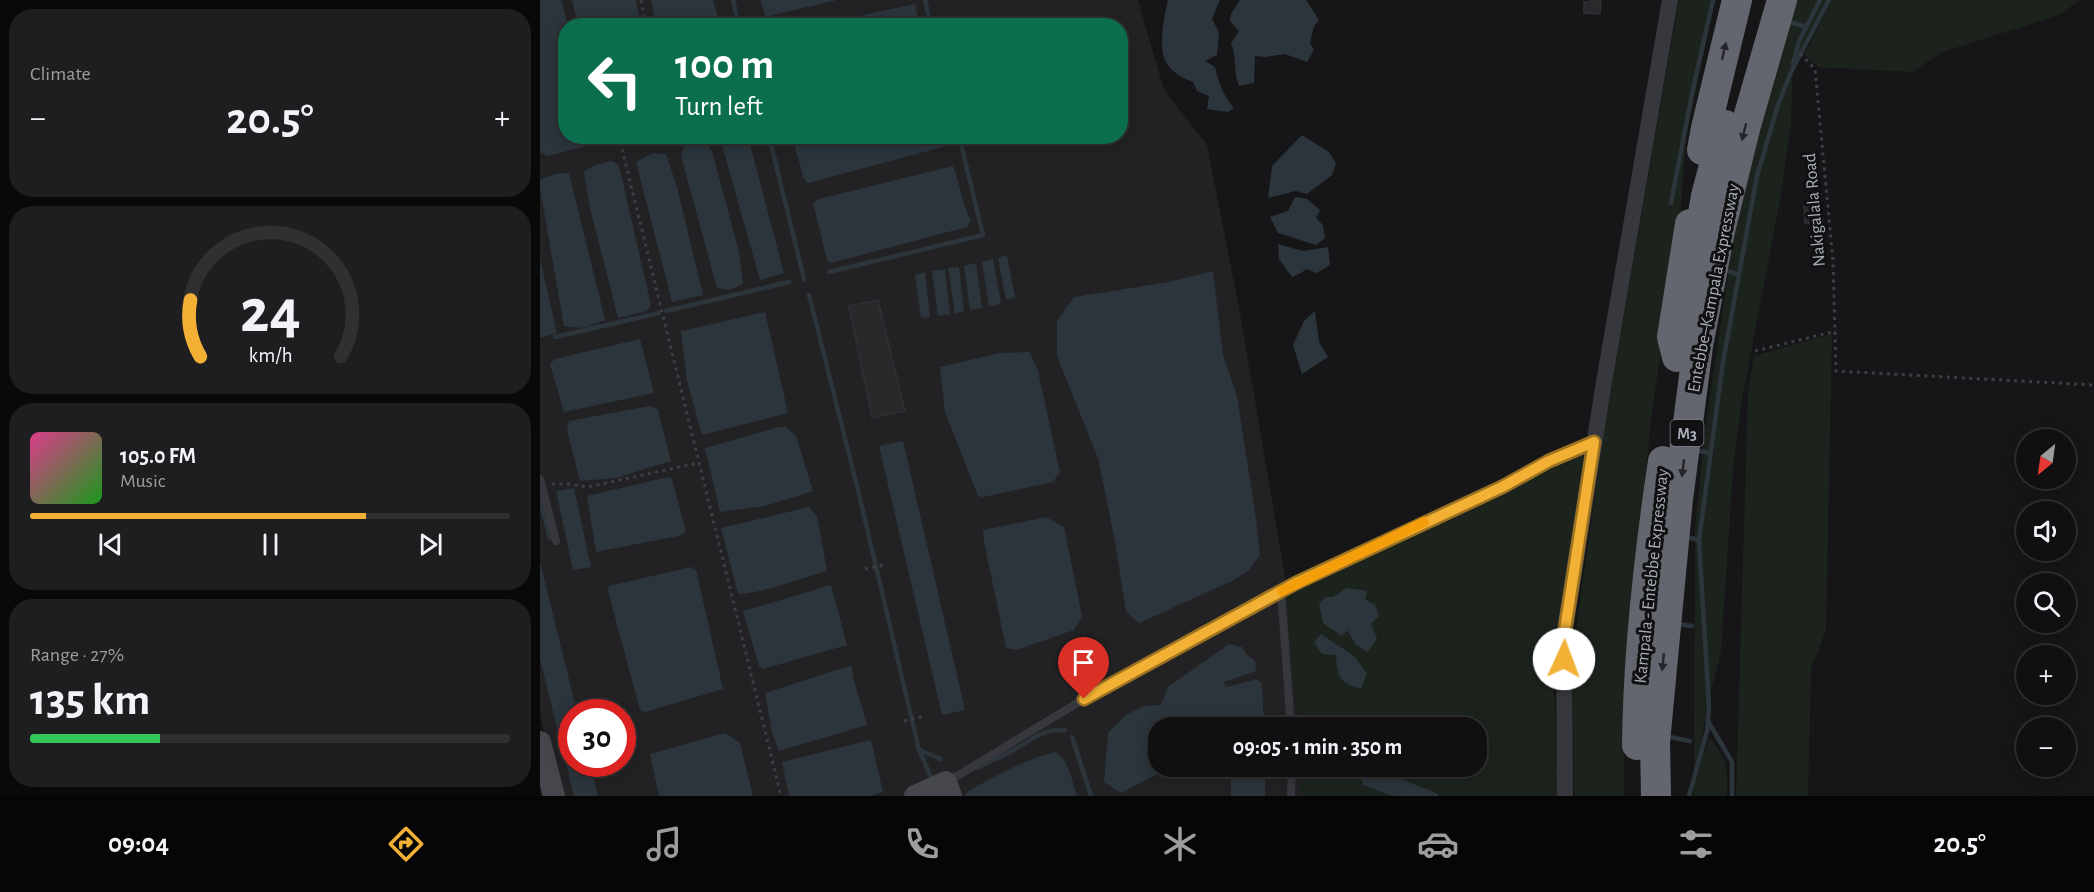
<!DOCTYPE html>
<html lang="en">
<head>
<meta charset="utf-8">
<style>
  body { margin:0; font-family:"Alegreya Sans",sans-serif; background:#1e1e20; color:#f1f3f6; height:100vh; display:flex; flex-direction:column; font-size:22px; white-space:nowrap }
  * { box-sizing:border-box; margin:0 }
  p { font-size:20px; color:#9c9d9f }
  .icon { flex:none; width:33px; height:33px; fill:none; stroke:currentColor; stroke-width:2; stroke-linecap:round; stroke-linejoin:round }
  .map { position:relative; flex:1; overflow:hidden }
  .sheet { display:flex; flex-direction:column; gap:9px; padding:9px; background:#09090a; width:540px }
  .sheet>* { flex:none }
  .top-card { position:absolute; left:18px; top:18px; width:570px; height:126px; border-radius:24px; box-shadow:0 3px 15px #0003,0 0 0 2px #303032; background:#0b6e4f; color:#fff; overflow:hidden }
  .needle { width:39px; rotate:209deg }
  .tools { position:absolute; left:1476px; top:429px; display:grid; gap:12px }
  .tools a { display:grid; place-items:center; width:60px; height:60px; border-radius:50%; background:#101012; box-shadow:0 3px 15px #0003,0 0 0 2px #303032; font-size:30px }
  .speed { position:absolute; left:18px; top:699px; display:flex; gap:12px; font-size:30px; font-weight:700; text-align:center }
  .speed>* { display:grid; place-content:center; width:78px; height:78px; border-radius:50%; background:#101012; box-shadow:0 3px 15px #0003,0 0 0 2px #303032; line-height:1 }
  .speed .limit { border:9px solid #d22; background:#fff; color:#111 }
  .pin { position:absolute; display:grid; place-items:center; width:51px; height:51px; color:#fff; margin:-62px -26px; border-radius:50% 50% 50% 0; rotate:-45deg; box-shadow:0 0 6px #0007 }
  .pin .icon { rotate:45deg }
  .me { position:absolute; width:66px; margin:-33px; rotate:2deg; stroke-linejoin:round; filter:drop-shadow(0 0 4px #0008) }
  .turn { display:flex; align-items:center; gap:21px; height:126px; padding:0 18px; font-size:27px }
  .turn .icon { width:78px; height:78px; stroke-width:2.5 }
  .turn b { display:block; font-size:42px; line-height:51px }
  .big { font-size:45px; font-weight:700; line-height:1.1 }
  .sheet .widget { flex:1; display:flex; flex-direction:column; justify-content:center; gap:9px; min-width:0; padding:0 21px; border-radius:24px; background:#1e1e20 }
  .sheet .dial { align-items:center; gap:0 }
  .dial svg { height:156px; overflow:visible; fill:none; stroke:#303032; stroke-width:7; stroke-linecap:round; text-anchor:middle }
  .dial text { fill:#f1f3f6; stroke:none }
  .song { display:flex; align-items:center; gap:18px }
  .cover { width:72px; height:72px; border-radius:9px; background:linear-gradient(135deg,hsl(330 70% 55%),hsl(120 70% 35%)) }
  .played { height:6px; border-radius:3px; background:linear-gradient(90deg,#f2b134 70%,#303032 70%) }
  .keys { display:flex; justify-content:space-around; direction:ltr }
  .heat { display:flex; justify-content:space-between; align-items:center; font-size:33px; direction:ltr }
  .charge { height:9px; border-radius:4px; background:linear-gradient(90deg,#34c759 27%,#303032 0) }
  .trip { position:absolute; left:608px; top:717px; width:339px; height:60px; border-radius:24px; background:#101012; box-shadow:0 3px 15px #0003,0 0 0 2px #303032; font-weight:700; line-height:60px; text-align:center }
  .tabs { display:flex; height:96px; justify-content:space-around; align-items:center; background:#060607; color:#9c9d9f }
  .tabs .icon { width:42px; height:42px }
  .tabs .active { color:#f2b134 }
  .tabs b { font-size:27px; color:#f1f3f6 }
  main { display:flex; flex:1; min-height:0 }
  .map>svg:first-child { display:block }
</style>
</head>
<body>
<main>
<section class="sheet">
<div class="widget"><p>Climate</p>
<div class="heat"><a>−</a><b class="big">20.5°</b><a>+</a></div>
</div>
<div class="widget dial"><svg viewBox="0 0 100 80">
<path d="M14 69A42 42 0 1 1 86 69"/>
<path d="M14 69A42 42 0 0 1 9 40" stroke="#f2b134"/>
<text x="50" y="56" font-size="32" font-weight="700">24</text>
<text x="50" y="72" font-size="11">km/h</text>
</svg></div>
<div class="widget">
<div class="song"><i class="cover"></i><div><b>105.0 FM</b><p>Music</p></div></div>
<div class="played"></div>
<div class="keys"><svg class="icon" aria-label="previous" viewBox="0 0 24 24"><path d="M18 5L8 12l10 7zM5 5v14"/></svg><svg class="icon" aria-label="pause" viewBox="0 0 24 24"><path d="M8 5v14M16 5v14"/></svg><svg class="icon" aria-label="next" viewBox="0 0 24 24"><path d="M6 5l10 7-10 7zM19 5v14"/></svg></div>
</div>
<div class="widget"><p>Range · 27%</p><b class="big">135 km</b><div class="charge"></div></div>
</section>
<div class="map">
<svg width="1554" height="796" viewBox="0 0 1554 796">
  <rect width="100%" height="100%" fill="#161618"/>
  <!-- built -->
  <path fill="#222225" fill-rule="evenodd" d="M0,0H598L624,90L667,145L700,313L746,583L758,727L618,728V766L760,767V796H20L0,714ZM26,26H580V136H26ZM32,712H82V764H32Z"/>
  <!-- green -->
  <g fill="#1c231d">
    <path d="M1139,0H1175L1146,136L1141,209L1111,420L1094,590L1084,748V796H1034L1033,652L1065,424Z"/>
    <path d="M1257,0H1290L1253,69L1251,123L1240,200L1201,405L1193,470L1181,651L1166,713L1155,778L1169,738C1189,761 1187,767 1187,796H1154L1155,527L1166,424L1195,226L1235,70Z"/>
    <path d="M1292,0H1540L1519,15L1402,52L1373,72L1278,67L1264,55Z"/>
    <path d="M1292,334L1286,630L1271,669L1268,796H1196L1208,393L1214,356Z"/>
    <path d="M1041,452L1044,456L1040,504L1013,656L1018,796H898L899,794L847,773L853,796H857H760V767L936,766V728L758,727L746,595L755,587L903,519L927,499L960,491Z"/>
  </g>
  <!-- water -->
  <g fill="#2c353c">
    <path d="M0,0H21L28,25L26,26V136L50,137L51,145L7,156L0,152Z"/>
    <path d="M32,0H96L101,25H38Z"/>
    <path d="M111,0H173L180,25H116Z"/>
    <path d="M221,0H297L225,17Z"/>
    <path d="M628,0H680L672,19L679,32L677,55L665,61L675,67C679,84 683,95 694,108L688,112L667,109L669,96L657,91L653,82C643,78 632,73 626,62C618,49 624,15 628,0Z"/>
    <path d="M700,0H766L779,20L774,26L770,43L774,50L767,62L745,54L726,57L715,56L714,83L699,86C693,71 697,58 691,43L699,31L690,21L691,14Z"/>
    <path d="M375,4L380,25H277Z"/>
    <path d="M762,135L789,152L796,163L792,175L767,194L756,191L728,198L732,166Z"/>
    <path d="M184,137H208L244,273L220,280L180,138Z"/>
    <path d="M410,137V140L403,147L268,183L264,179L252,137Z"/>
    <path d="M165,142L172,151L199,252L203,284L189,290L177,288L141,156L144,146Z"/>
    <path d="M113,153L126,154L137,187L163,295L132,302L96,162Z"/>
    <path d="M72,161L79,166L111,305L107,311L78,318L49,204L44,172L55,165Z"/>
    <path d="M413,166C420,184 422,203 431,221L427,227L291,263L287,260L273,203L279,199Z"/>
    <path d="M29,173L65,320L43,328L24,326L0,188V180L15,174Z"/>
    <path d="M755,197L767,199L780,210L776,218L783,225L785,238L776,245L738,233L730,217L748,211Z"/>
    <path d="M738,244L763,251L788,247L790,265L777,273L766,269L761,273L752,277L739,259Z"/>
    <path d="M467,255L475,297L466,300L458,258Z"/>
    <path d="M0,259L17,333L0,338Z"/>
    <path d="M453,259L461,302L456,306H449L442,262Z"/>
    <path d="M436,263L442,308L430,310L424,266Z"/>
    <path d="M419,267L424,311L415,314L408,268Z"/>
    <path d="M405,269L410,314L398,316L392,271Z"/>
    <path d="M673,271L683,355L697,396L716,519L720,555L708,571L692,581L599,623L586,612L575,541L558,458L517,356V321L534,297L629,282Z"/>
    <path d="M385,272L390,317L381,318L375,275Z"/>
    <path d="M775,311L779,342L788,357L762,374L753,345L764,321Z"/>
    <path d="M225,312L248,413L162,435L147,381L141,331Z"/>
    <path d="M100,339L114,393L24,412L10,364L15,359Z"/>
    <path d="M489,352L497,367L520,472L513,482L443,497L438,496L405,412L400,367L460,353Z"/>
    <path d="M110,406L118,410L131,461L76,478L40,481L27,430L29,421Z"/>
    <path d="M239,427H246L256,436L273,491L225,506L180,512L165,448Z"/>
    <path d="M363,441L425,710L402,715L339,446Z"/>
    <path d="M128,477L132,479L146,532L138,536L56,552L47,496Z"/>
    <path d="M34,488L51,567L33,570L16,491Z"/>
    <path d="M269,507L277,516L287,571C258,579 228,592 198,594L181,528Z"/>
    <path d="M506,517L524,527L542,616L534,630L476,650L466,648L444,541L443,530Z"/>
    <path d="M0,562L37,712H32V764H50L58,796H34L0,659Z"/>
    <path d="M151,567L156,570L183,689L105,712L100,710L68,591L69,586Z"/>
    <path d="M291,585L307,645L223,669L219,666L203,611Z"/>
    <path d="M807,588L827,591L825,599L835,605L839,616L831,624L837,639L828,652L816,645L807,630L802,636L783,623L779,604L785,597H793Z"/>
    <path d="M781,634L814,656L827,674L821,688C799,684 797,676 796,655L782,654L774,642Z"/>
    <path d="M689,644L702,647L706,654L715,661L716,671L684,682L686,687L717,679L722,684L724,727H683L682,724H671V727L618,728V766L665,767V770L647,775L625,770L581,793L564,782L568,733L586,715L604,706L621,705L628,687Z"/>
    <path d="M309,666L312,667L313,677L327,725L239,751L232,732L225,693Z"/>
    <path d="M185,733L200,743L213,796H119L110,754Z"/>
    <path d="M330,740L332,744L343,792L330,796H249L242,762Z"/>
    <path d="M515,752C529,759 532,782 537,796H425L427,792C456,776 484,760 515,752Z"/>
    <rect x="691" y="767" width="34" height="29"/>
    <path d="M820,773H847L899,794L898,796H853L823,785Z"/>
  </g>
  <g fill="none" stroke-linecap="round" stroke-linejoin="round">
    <!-- stream -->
    <g stroke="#2c353c" stroke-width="4.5">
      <path d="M193,0L199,26"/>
      <path d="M385,0L391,26"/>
      <path d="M1250,22L1267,27"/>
      <path d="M1253,64L1259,41L1280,0"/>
      <path d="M229,136L264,279"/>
      <path d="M1131,203L1153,89L1173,0"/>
      <path d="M1186,270L1199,275"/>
      <path d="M289,272L443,235L419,136"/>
      <path d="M269,295L318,490L379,750L390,775"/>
      <path d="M126,311L249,282"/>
      <path d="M15,337L119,313"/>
      <path d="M1159,451L1170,453"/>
      <path d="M0,500L10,538"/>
      <path d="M1150,538L1159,540"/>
      <path d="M1136,624L1152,626"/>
      <path d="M1168,721L1192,762V796"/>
      <path d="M532,737L551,796"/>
      <path d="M1130,737L1150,741"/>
      <path d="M379,750L401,759"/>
      <path d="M437,768C449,762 461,757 472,751C492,740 501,729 525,730"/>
      <path d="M1149,796L1167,731L1169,707L1159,540L1183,362L1217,176L1238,105L1251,72L1289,0"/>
    </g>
  </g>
  <!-- building -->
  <g fill="#29292c" stroke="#303034" stroke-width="1.5">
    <path d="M1050,0H1061L1060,14L1044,13V2H1050Z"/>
    <path d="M1281,193V223H1265L1264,205H1269V194Z"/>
    <path d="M338,300L365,411L332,418L309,306Z"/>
  </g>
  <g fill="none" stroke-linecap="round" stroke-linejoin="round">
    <!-- path -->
    <g stroke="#3d3f44" stroke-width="3" stroke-dasharray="3 4.5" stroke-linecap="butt">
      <path d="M101,0L106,26"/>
      <path d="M1260,54L1275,69L1293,261L1296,371L1554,385"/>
      <path d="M114,136L85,143L82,145V149L241,796"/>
      <path d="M1215,351L1296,331"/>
      <path d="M12,484H29L48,487L158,463"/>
      <path d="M325,569L344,565"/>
      <path d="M364,721L385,716"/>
    </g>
    <!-- lane -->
    <g stroke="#37383d" stroke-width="8">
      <path d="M0,479L16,541"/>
      <path d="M741,591L751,728"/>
      <path d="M407,782L544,699L756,583L962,487L1009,461L1054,442"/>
      <path d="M751,796L752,766"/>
    </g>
    <!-- street -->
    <path stroke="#37383d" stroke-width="16" d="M1025,796L1024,636L1063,388L1130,0"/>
    <!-- secondary -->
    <g stroke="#45474d" stroke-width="22">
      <path d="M0,742L14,796"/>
      <path d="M375,796L406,782L411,796"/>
    </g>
    <!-- highway -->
    <g stroke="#63666e" stroke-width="30">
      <path d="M1162,150L1166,128L1197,0"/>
      <path d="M1157,248L1166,196L1185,125"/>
      <path d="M1137,357L1132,337L1150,224"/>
      <path d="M1097,745C1098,650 1109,555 1123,461"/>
      <path d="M1116,796L1115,742L1138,499L1158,346L1180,231L1206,125L1242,0"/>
    </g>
  </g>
  <!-- one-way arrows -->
  <defs><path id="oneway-solid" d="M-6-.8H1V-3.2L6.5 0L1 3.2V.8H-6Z" transform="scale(1.5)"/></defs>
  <g fill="#26262a">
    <use href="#oneway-solid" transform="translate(1184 51) rotate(-77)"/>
    <use href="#oneway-solid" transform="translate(1204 132) rotate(104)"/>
    <use href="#oneway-solid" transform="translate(1143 468) rotate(97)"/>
    <use href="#oneway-solid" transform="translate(1123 662) rotate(96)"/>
  </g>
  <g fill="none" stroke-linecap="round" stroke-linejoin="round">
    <defs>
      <path id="route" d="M544,699L756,583L962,487L1009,461L1054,442L1024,636V659"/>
    </defs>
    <!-- route casing -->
    <use href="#route" stroke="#9d7322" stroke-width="15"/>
    <!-- route -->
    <use href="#route" stroke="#f2b134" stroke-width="10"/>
    <!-- slow -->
    <path stroke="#f59e0b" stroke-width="10" d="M742,591L884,522"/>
  </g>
  <g text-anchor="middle" stroke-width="6" stroke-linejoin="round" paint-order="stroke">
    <!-- shield labels -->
    <rect fill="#111113" stroke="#7b7e86" stroke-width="1.5" x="1130.5" y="420" width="33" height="26" rx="4.5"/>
    <g font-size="16" font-weight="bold" fill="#a8adb8">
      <text x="1147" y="439">M3</text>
    </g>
    <!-- street labels -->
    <g font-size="18" fill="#a8adb8" stroke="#111113">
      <text transform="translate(1274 210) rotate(-95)" y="6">Nakigalala Road</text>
      <text transform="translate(1173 288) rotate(-79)" y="6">Entebbe–Kampala Expressway</text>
      <text transform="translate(1111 576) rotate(-84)" y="6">Kampala - Entebbe Expressway</text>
    </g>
  </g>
</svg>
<div class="tools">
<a><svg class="needle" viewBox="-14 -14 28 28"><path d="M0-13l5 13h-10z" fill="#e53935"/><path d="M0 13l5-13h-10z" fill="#9c9d9f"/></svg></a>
<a><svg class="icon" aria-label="sound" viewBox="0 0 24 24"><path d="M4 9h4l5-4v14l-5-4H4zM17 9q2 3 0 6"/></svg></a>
<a><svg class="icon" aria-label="search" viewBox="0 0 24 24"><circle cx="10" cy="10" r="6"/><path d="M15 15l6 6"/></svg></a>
<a>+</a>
<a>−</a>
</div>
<div class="speed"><div class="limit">30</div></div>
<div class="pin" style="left:544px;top:699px;background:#d93025"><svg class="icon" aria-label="arrive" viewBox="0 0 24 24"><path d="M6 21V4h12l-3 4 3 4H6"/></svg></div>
<svg class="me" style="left:1024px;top:659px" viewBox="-20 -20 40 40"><circle r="19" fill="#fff"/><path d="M0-13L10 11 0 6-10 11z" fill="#f2b134"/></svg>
<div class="trip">09:05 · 1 min · 350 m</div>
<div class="top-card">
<div class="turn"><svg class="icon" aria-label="left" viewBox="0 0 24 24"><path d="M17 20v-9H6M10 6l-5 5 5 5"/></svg><div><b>100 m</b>Turn left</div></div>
</div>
</div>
</main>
<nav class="tabs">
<b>09:04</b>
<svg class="icon active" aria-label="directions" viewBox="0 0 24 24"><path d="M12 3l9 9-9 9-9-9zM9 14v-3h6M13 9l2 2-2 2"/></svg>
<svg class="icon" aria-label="music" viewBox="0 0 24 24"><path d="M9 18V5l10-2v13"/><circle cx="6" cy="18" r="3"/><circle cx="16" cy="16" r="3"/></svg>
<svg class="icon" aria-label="phone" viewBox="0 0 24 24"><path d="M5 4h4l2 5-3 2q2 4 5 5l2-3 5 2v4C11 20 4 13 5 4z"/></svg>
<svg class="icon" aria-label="climate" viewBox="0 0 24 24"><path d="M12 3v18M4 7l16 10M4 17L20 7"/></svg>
<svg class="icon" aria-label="car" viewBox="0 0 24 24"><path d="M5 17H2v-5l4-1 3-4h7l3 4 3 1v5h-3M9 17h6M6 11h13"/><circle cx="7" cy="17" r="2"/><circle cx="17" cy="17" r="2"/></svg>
<svg class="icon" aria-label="filters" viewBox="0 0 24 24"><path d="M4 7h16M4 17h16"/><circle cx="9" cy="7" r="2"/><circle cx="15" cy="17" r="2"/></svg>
<b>20.5°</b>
</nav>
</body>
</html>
